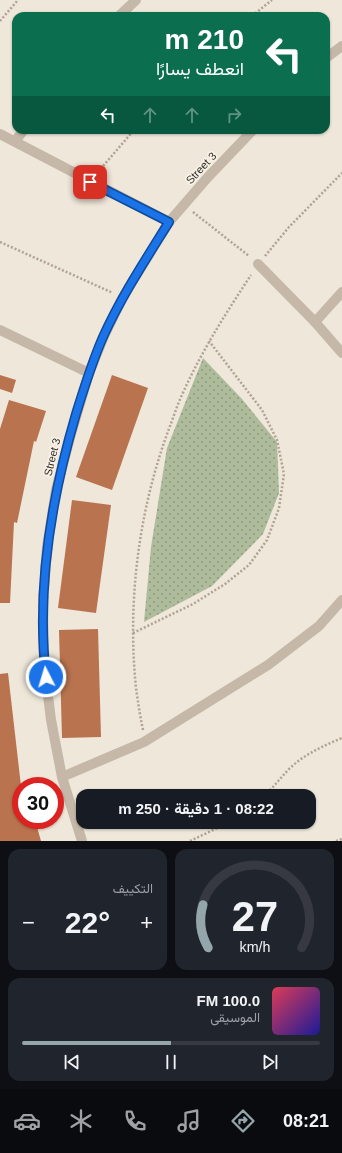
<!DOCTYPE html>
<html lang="ar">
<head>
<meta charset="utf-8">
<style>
  body { margin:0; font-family:Arial,Vazirmatn,sans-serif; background:#20242c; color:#f1f3f6; direction:rtl; height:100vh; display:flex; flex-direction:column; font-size:15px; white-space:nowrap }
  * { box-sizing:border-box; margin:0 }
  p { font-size:13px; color:#9ea1a6 }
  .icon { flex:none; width:22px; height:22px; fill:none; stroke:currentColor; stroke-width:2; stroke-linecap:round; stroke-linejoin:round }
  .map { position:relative; height:841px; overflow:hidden; direction:ltr }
  .panel { display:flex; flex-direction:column; gap:8px; padding:8px; background:#0d0f14; flex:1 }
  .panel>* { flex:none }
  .banner { position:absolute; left:12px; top:12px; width:318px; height:122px; border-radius:12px; box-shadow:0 1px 3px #0004; direction:rtl; background:#0b6e4f; color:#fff; overflow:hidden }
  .speed { position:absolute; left:12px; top:777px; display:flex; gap:8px; font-size:20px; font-weight:700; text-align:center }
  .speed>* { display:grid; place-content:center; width:52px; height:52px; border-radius:50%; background:#171b24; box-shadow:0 1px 3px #0004; line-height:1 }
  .speed .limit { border:6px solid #d22; background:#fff; color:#111 }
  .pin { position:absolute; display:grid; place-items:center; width:34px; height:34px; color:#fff; margin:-17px; border-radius:8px; box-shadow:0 2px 6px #0006 }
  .me { position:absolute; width:44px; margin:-22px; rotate:355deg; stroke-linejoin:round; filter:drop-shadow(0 0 3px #0008) }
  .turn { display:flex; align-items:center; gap:14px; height:84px; padding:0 20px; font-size:18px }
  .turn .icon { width:52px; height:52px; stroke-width:2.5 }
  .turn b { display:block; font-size:28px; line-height:34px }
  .lanes { display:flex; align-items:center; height:38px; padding:0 20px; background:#0003; justify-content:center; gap:20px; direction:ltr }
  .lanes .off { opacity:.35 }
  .big { font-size:30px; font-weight:700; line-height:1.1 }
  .panel .tile { flex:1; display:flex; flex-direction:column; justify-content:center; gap:6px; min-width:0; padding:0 14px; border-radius:12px; background:#20242c }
  .panel .dial { align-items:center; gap:0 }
  .dial svg { height:104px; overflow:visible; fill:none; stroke:#363941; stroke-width:7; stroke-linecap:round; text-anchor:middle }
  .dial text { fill:#f1f3f6; stroke:none }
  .song { display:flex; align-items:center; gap:12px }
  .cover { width:48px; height:48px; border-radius:6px; background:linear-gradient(135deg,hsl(350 70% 55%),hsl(240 70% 35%)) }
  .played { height:4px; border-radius:2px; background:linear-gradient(90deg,#93a6ab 50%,#363941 50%) }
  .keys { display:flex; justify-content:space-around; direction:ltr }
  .heat { display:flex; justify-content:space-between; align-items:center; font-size:22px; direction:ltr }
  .panel .tiles { flex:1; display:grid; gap:8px; grid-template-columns:1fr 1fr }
  .tile:last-child { grid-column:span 2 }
  .trip { position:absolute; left:76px; top:789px; width:240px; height:40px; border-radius:12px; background:#171b24; box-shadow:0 1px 3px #0004; font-weight:700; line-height:40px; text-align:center; direction:rtl }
  .tab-bar { display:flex; height:64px; justify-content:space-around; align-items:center; background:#090b0e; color:#9ea1a6 }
  .tab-bar .icon { width:28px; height:28px }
  .tab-bar .active { color:#93a6ab }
  .tab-bar b { font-size:18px; color:#f1f3f6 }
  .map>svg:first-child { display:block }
</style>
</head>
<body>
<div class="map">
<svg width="342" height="841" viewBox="0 0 342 841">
  <defs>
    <pattern id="park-dots" width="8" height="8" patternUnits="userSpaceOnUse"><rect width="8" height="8" fill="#aebc9c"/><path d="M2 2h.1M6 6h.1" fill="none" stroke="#8e997f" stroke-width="1.8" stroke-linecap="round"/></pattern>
  </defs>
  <rect width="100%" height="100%" fill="#eee7da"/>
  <!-- park -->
  <path fill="url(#park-dots)" d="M203,358L242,399L277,442L279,493L263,534L212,586L144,622L151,547L167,448Z"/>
  <!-- building -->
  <g fill="#b9734e">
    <path d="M0,375L16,380L12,393L0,389Z"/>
    <path d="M112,375L148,388L112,490L76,477Z"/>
    <path d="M9,400L46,411L36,442L34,441L17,523L14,522L10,603H0V429Z"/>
    <path d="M72,500L111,505L96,613L58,608Z"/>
    <path d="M98,629L101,737L62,738L59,630Z"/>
    <path d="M8,673L21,786V820H35L41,841H0V674Z"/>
  </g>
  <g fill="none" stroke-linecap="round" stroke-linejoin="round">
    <!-- path -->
    <g stroke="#b1a292" stroke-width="2.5" stroke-dasharray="2 2" stroke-linecap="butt">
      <path d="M252,16L272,0"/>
      <path d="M0,21L18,0"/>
      <path d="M98,172L134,130"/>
      <path d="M193,212L249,256"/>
      <path d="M0,242L113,293"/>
      <path d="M265,256L289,227L342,173"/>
      <path d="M133,633L193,604L225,584L249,565L267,540L279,508L284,474L277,440L262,410L209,341"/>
      <path d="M143,730C140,716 138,702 136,688C127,600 139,508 170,426C174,416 177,405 182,395C201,352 226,313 251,275"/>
      <path d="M264,796C274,787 281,777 290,768C305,754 323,746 342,738"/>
      <path d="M190,841L230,822"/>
      <path d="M336,841L342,839"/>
    </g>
    <!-- minor -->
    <g stroke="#c5b8a8" stroke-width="10">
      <path d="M119,16L136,0"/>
      <path d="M326,58L342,46"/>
      <path d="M0,134L169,222"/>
      <path d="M15,141L24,130"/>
      <path d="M258,264L315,322L342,353"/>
      <path d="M315,322L342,292"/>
      <path d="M0,330L89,373"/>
      <path d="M62,777L144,742L268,665L319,626L342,600"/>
      <path d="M82,841L62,777L51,720L44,663L43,605L47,547L56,490L71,434L89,373L104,336L123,297L169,222L208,177L253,130"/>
    </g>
  </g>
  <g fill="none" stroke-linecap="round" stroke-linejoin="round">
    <defs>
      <path id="route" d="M46,677C36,589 51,499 76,414C84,388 92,362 103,337C121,297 146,259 169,222L90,182"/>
    </defs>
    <!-- route casing -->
    <use href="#route" stroke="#114b97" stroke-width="10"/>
    <!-- route -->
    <use href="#route" stroke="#1a73e8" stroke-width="7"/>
  </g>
  <g text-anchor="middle" stroke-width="3.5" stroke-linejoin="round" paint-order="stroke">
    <!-- street labels -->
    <g font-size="11" fill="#332c27" stroke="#f7f1e6">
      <text transform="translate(201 168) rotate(-47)" y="4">Street 3</text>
      <text transform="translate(52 457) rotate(-76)" y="4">Street 3</text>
    </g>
  </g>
</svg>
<div class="speed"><div class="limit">30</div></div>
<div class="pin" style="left:90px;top:182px;background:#d93025"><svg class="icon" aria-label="arrive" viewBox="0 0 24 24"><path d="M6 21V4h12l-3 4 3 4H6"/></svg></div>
<svg class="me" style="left:46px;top:677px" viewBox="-20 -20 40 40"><circle r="17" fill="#1a73e8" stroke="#fff" stroke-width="3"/><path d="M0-11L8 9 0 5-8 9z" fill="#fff"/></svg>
<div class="trip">08:22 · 1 دقيقة · 250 m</div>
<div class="banner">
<div class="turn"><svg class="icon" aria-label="left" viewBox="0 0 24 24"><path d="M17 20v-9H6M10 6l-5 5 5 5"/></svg><div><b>210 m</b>انعطف يسارًا</div></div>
<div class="lanes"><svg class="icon" aria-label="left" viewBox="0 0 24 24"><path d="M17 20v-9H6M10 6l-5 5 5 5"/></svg><svg class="icon off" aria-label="ahead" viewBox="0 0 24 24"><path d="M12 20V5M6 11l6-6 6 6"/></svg><svg class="icon off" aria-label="ahead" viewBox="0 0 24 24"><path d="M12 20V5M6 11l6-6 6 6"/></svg><svg class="icon off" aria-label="right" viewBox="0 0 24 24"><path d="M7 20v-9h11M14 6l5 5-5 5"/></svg></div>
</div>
</div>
<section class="panel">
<div class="tiles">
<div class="tile dial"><svg viewBox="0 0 100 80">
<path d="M14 69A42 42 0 1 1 86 69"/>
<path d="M14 69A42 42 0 0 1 10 36" stroke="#93a6ab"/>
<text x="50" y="56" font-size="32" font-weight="700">27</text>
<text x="50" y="72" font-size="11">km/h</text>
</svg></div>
<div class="tile"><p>التكييف</p>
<div class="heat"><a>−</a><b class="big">22°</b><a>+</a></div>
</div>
<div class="tile">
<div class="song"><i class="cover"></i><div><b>100.0 FM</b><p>الموسيقى</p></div></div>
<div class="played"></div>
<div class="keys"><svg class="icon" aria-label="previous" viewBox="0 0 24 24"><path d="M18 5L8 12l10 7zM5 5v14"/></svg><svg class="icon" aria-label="pause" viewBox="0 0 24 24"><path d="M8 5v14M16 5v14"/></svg><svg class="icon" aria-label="next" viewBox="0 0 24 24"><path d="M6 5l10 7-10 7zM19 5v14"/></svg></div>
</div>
</div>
</section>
<nav class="tab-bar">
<b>08:21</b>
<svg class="icon active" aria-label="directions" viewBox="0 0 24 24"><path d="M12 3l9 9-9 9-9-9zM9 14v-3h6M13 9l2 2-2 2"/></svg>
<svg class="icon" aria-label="music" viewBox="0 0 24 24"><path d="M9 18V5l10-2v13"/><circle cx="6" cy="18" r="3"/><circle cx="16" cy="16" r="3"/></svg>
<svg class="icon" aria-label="phone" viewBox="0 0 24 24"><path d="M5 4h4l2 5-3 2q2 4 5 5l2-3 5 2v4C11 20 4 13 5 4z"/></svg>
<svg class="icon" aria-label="climate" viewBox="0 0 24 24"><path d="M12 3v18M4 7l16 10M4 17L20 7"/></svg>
<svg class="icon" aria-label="car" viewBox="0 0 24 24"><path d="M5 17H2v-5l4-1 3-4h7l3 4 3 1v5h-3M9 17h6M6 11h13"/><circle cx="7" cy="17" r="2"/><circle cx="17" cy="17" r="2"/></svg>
</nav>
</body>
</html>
